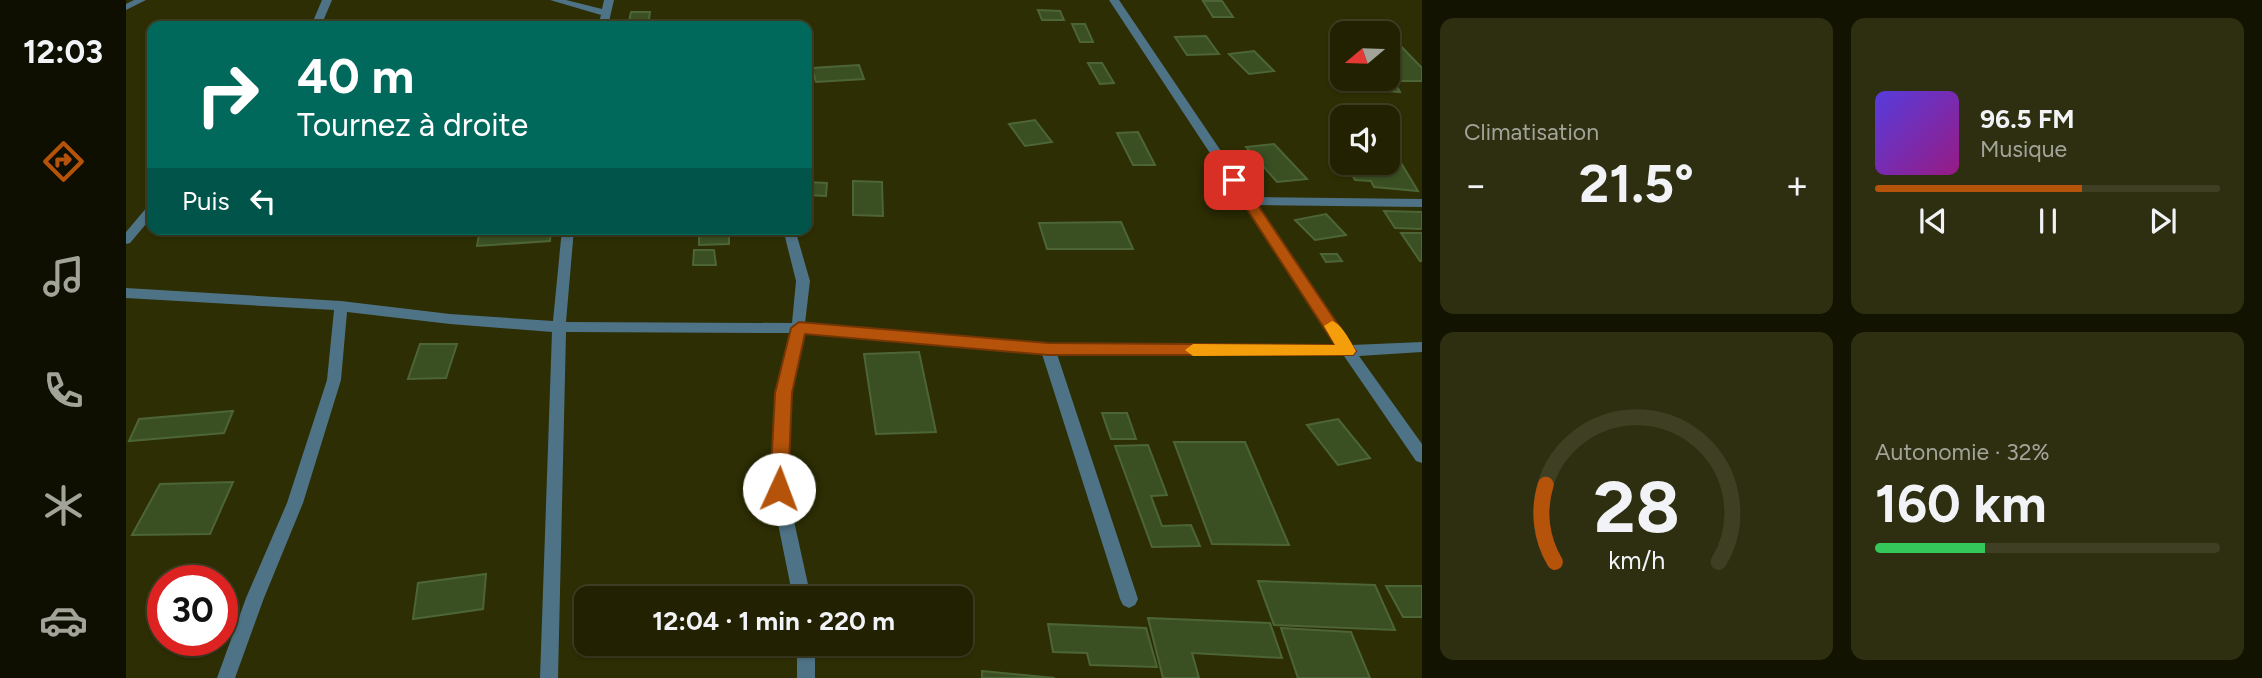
<!DOCTYPE html>
<html lang="fr">
<head>
<meta charset="utf-8">
<style>
  body { margin:0; font-family:Figtree,sans-serif; background:#2e2f11; color:#f1f3f6; height:100vh; display:flex; flex-direction:column; font-size:26px; white-space:nowrap }
  * { box-sizing:border-box; margin:0 }
  p { font-size:23px; color:#a2a499 }
  .icon { flex:none; width:38px; height:38px; fill:none; stroke:currentColor; stroke-width:2; stroke-linecap:round; stroke-linejoin:round }
  .map { position:relative; flex:1; overflow:hidden }
  .panel { display:flex; flex-direction:column; gap:18px; padding:18px; background:#131301; width:840px }
  .panel>* { flex:none }
  .top-card { position:absolute; left:21px; top:21px; width:665px; height:214px; border-radius:14px; box-shadow:0 2px 5px #0004,0 0 0 2px #3f3f24; background:#00695c; color:#fff; overflow:hidden }
  .needle { width:46px; rotate:251deg }
  .buttons { position:absolute; left:1204px; top:21px; display:grid; gap:14px }
  .buttons a { display:grid; place-items:center; width:70px; height:70px; border-radius:14px; background:#222202; box-shadow:0 2px 5px #0004,0 0 0 2px #3f3f24; font-size:35px }
  .speed { position:absolute; left:21px; top:565px; display:flex; gap:14px; font-size:35px; font-weight:700; text-align:center }
  .speed>* { display:grid; place-content:center; width:91px; height:91px; border-radius:50%; background:#222202; box-shadow:0 2px 5px #0004,0 0 0 2px #3f3f24; line-height:1 }
  .speed .limit { border:10px solid #d22; background:#fff; color:#111 }
  .pin { position:absolute; display:grid; place-items:center; width:60px; height:60px; color:#fff; margin:-30px; border-radius:14px; box-shadow:0 4px 10px #0006 }
  .me { position:absolute; width:77px; margin:-38px; rotate:2deg; stroke-linejoin:round; filter:drop-shadow(0 0 5px #0008) }
  .turn { display:flex; align-items:center; gap:24px; height:147px; padding:0 35px; font-size:32px }
  .turn .icon { width:91px; height:91px; stroke-width:2.5 }
  .turn b { display:block; font-size:49px; line-height:60px }
  .then { display:flex; align-items:center; height:66px; padding:0 35px; background:#0003; gap:14px; font-size:26px }
  .big { font-size:52px; font-weight:700; line-height:1.1 }
  .panel .card { flex:1; display:flex; flex-direction:column; justify-content:center; gap:10px; min-width:0; padding:0 24px; border-radius:14px; background:#2e2f11 }
  .panel .dial { align-items:center; gap:0 }
  .dial svg { height:182px; overflow:visible; fill:none; stroke:#3f3f24; stroke-width:7; stroke-linecap:round; text-anchor:middle }
  .dial text { fill:#f1f3f6; stroke:none }
  .song { display:flex; align-items:center; gap:21px }
  .cover { width:84px; height:84px; border-radius:10px; background:linear-gradient(135deg,hsl(250 70% 55%),hsl(310 70% 35%)) }
  .played { height:7px; border-radius:4px; background:linear-gradient(90deg,#b45309 60%,#3f3f24 60%) }
  .keys { display:flex; justify-content:space-around; direction:ltr }
  .heat { display:flex; justify-content:space-between; align-items:center; font-size:38px; direction:ltr }
  .charge { height:10px; border-radius:5px; background:linear-gradient(90deg,#34c759 32%,#3f3f24 0) }
  .panel .tiles { flex:1; display:grid; gap:18px; grid-template-columns:repeat(2,1fr) }
  .trip { position:absolute; left:448px; top:586px; width:399px; height:70px; border-radius:14px; background:#222202; box-shadow:0 2px 5px #0004,0 0 0 2px #3f3f24; font-weight:700; line-height:70px; text-align:center }
  main { display:flex; flex:1; min-height:0 }
  .dock { display:flex; flex-direction:column; width:126px; justify-content:space-around; align-items:center; background:#0e0e01; color:#a2a499 }
  .dock .icon { width:49px; height:49px }
  .dock .active { color:#b45309 }
  .dock b { font-size:32px; color:#f1f3f6 }
  .map>svg:first-child { display:block }
</style>
</head>
<body>
<main>
<nav class="dock">
<b>12:03</b>
<svg class="icon active" aria-label="directions" viewBox="0 0 24 24"><path d="M12 3l9 9-9 9-9-9zM9 14v-3h6M13 9l2 2-2 2"/></svg>
<svg class="icon" aria-label="music" viewBox="0 0 24 24"><path d="M9 18V5l10-2v13"/><circle cx="6" cy="18" r="3"/><circle cx="16" cy="16" r="3"/></svg>
<svg class="icon" aria-label="phone" viewBox="0 0 24 24"><path d="M5 4h4l2 5-3 2q2 4 5 5l2-3 5 2v4C11 20 4 13 5 4z"/></svg>
<svg class="icon" aria-label="climate" viewBox="0 0 24 24"><path d="M12 3v18M4 7l16 10M4 17L20 7"/></svg>
<svg class="icon" aria-label="car" viewBox="0 0 24 24"><path d="M5 17H2v-5l4-1 3-4h7l3 4 3 1v5h-3M9 17h6M6 11h13"/><circle cx="7" cy="17" r="2"/><circle cx="17" cy="17" r="2"/></svg>
</nav>
<div class="map">
<svg width="1296" height="678" viewBox="0 0 1296 678">
  <rect width="100%" height="100%" fill="#2d2e03"/>
  <!-- building -->
  <g fill="#3a5023" stroke="#4d6536" stroke-width="2">
    <path d="M1077,1H1096L1107,17H1087Z"/>
    <path d="M912,10L934,11L938,20H916Z"/>
    <path d="M505,12H524L522,26H502Z"/>
    <path d="M946,24H959L967,42H954Z"/>
    <path d="M1080,36L1093,54L1061,55L1049,37Z"/>
    <path d="M1262,39H1268L1296,68V81H1270L1262,72Z"/>
    <path d="M1128,51L1148,71L1123,74L1103,54Z"/>
    <path d="M962,63H976L988,83L974,84Z"/>
    <path d="M733,65L738,79L690,82L686,68Z"/>
    <path d="M1242,79L1268,81L1274,92L1248,90Z"/>
    <path d="M909,120L926,142L899,146L883,124Z"/>
    <path d="M1012,132L1029,165H1007L991,133Z"/>
    <path d="M1148,144L1181,179L1151,182L1120,147Z"/>
    <path d="M1262,157L1272,158L1292,191L1248,187L1245,181L1229,180L1220,163H1262Z"/>
    <path d="M727,181L756,182L757,216L727,215Z"/>
    <path d="M681,182L701,183L700,196L681,195Z"/>
    <path d="M1258,211L1296,212V229L1269,228Z"/>
    <path d="M1200,214L1220,235L1189,240L1169,220Z"/>
    <path d="M995,222L1007,249H921L913,223Z"/>
    <path d="M354,229H425L424,241L351,246Z"/>
    <path d="M573,229H603V244L573,245Z"/>
    <path d="M1275,233H1296V261H1294Z"/>
    <path d="M568,250H588L590,265H567Z"/>
    <path d="M1195,254H1211L1216,261L1200,262Z"/>
    <path d="M294,344H331L320,378L282,379Z"/>
    <path d="M793,352L810,432L750,434L738,354Z"/>
    <path d="M107,411L98,433L3,441L13,419Z"/>
    <path d="M976,413H1001L1010,439H985Z"/>
    <path d="M1212,419L1244,458L1212,465L1181,425Z"/>
    <path d="M1048,442H1119L1163,545L1086,544Z"/>
    <path d="M1022,445L1041,495L1025,496L1036,526L1065,525L1074,546L1026,547L989,446Z"/>
    <path d="M107,482L84,534L6,535L34,484Z"/>
    <path d="M360,574L357,609L287,619L292,583Z"/>
    <path d="M1132,581L1249,585L1269,630L1148,625Z"/>
    <path d="M1260,586H1296V617H1277Z"/>
    <path d="M1022,618L1144,623L1156,658L1066,653L1073,678H1037Z"/>
    <path d="M922,624L1020,628L1031,667L964,665L961,653L927,652Z"/>
    <path d="M1155,628L1225,632L1244,678H1172Z"/>
    <path d="M856,671L929,678H856Z"/>
  </g>
  <g fill="none" stroke-linecap="round" stroke-linejoin="round">
    <!-- street -->
    <g fill="#4e7386" fill-rule="evenodd">
      <path d="M8,0H20L0,10V4Z"/>
      <path d="M196,0H206L195,26H185Z"/>
      <path d="M424,0H440L476,9L478,0H488L482,26H472L475,15Z"/>
      <path d="M983,0H993L1126,197L1296,199V207L1131,205L1226,345L1296,342V352L1233,356L1296,444V463L1290,461L1218,356L931,354L1012,599L1009,605L1003,608L997,605L994,599L916,354L678,334L664,393L661,489L685,598H667L645,489L650,393L664,333L440,332L432,678H414L426,332L324,324L221,312L215,380L177,503L138,598L109,678H91L120,598L161,503L201,380L208,310L0,298V288L215,301L324,314L427,321L436,229H448L440,322L666,323L670,281L657,229H669L684,281L679,323L922,344L1211,346Z"/>
      <path d="M26,205V217L4,243L0,244V232L22,206Z"/>
      <rect x="671" y="644" width="18" height="34"/>
    </g>
  </g>
  <!-- route -->
  <path fill="#b45309" stroke="#753606" stroke-width="2" d="M1108,176L1113,177L1227,347L1230,351L1227,355H922L679,334L666,393L662,489L660,495L653,497L647,495L644,489L649,393L665,328L673,322L922,343L1209,345L1102,180Z"/>
  <!-- slow -->
  <path fill="#f59e0b" d="M1206,321C1216,324 1224,341 1230,351L1227,355L1067,356L1059,350L1067,344L1209,345L1198,326Z"/>
</svg>
<div class="buttons">
<a><svg class="needle" viewBox="-14 -14 28 28"><path d="M0-13l5 13h-10z" fill="#e53935"/><path d="M0 13l5-13h-10z" fill="#a2a499"/></svg></a>
<a><svg class="icon" aria-label="sound" viewBox="0 0 24 24"><path d="M4 9h4l5-4v14l-5-4H4zM17 9q2 3 0 6"/></svg></a>
</div>
<div class="speed"><div class="limit">30</div></div>
<div class="pin" style="left:1108px;top:180px;background:#d93025"><svg class="icon" aria-label="arrive" viewBox="0 0 24 24"><path d="M6 21V4h12l-3 4 3 4H6"/></svg></div>
<svg class="me" style="left:653px;top:489px" viewBox="-20 -20 40 40"><circle r="19" fill="#fff"/><path d="M0-13L10 11 0 6-10 11z" fill="#b45309"/></svg>
<div class="trip">12:04 · 1 min · 220 m</div>
<div class="top-card">
<div class="turn"><svg class="icon" aria-label="right" viewBox="0 0 24 24"><path d="M7 20v-9h11M14 6l5 5-5 5"/></svg><div><b>40 m</b>Tournez à droite</div></div>
<div class="then">Puis<svg class="icon" aria-label="left" viewBox="0 0 24 24"><path d="M17 20v-9H6M10 6l-5 5 5 5"/></svg></div>
</div>
</div>
<section class="panel">
<div class="tiles">
<div class="card"><p>Climatisation</p>
<div class="heat"><a>−</a><b class="big">21.5°</b><a>+</a></div>
</div>
<div class="card">
<div class="song"><i class="cover"></i><div><b>96.5 FM</b><p>Musique</p></div></div>
<div class="played"></div>
<div class="keys"><svg class="icon" aria-label="previous" viewBox="0 0 24 24"><path d="M18 5L8 12l10 7zM5 5v14"/></svg><svg class="icon" aria-label="pause" viewBox="0 0 24 24"><path d="M8 5v14M16 5v14"/></svg><svg class="icon" aria-label="next" viewBox="0 0 24 24"><path d="M6 5l10 7-10 7zM19 5v14"/></svg></div>
</div>
<div class="card dial"><svg viewBox="0 0 100 80">
<path d="M14 69A42 42 0 1 1 86 69"/>
<path d="M14 69A42 42 0 0 1 10 35" stroke="#b45309"/>
<text x="50" y="56" font-size="32" font-weight="700">28</text>
<text x="50" y="72" font-size="11">km/h</text>
</svg></div>
<div class="card"><p>Autonomie · 32%</p><b class="big">160 km</b><div class="charge"></div></div>
</div>
</section>
</main>
</body>
</html>
